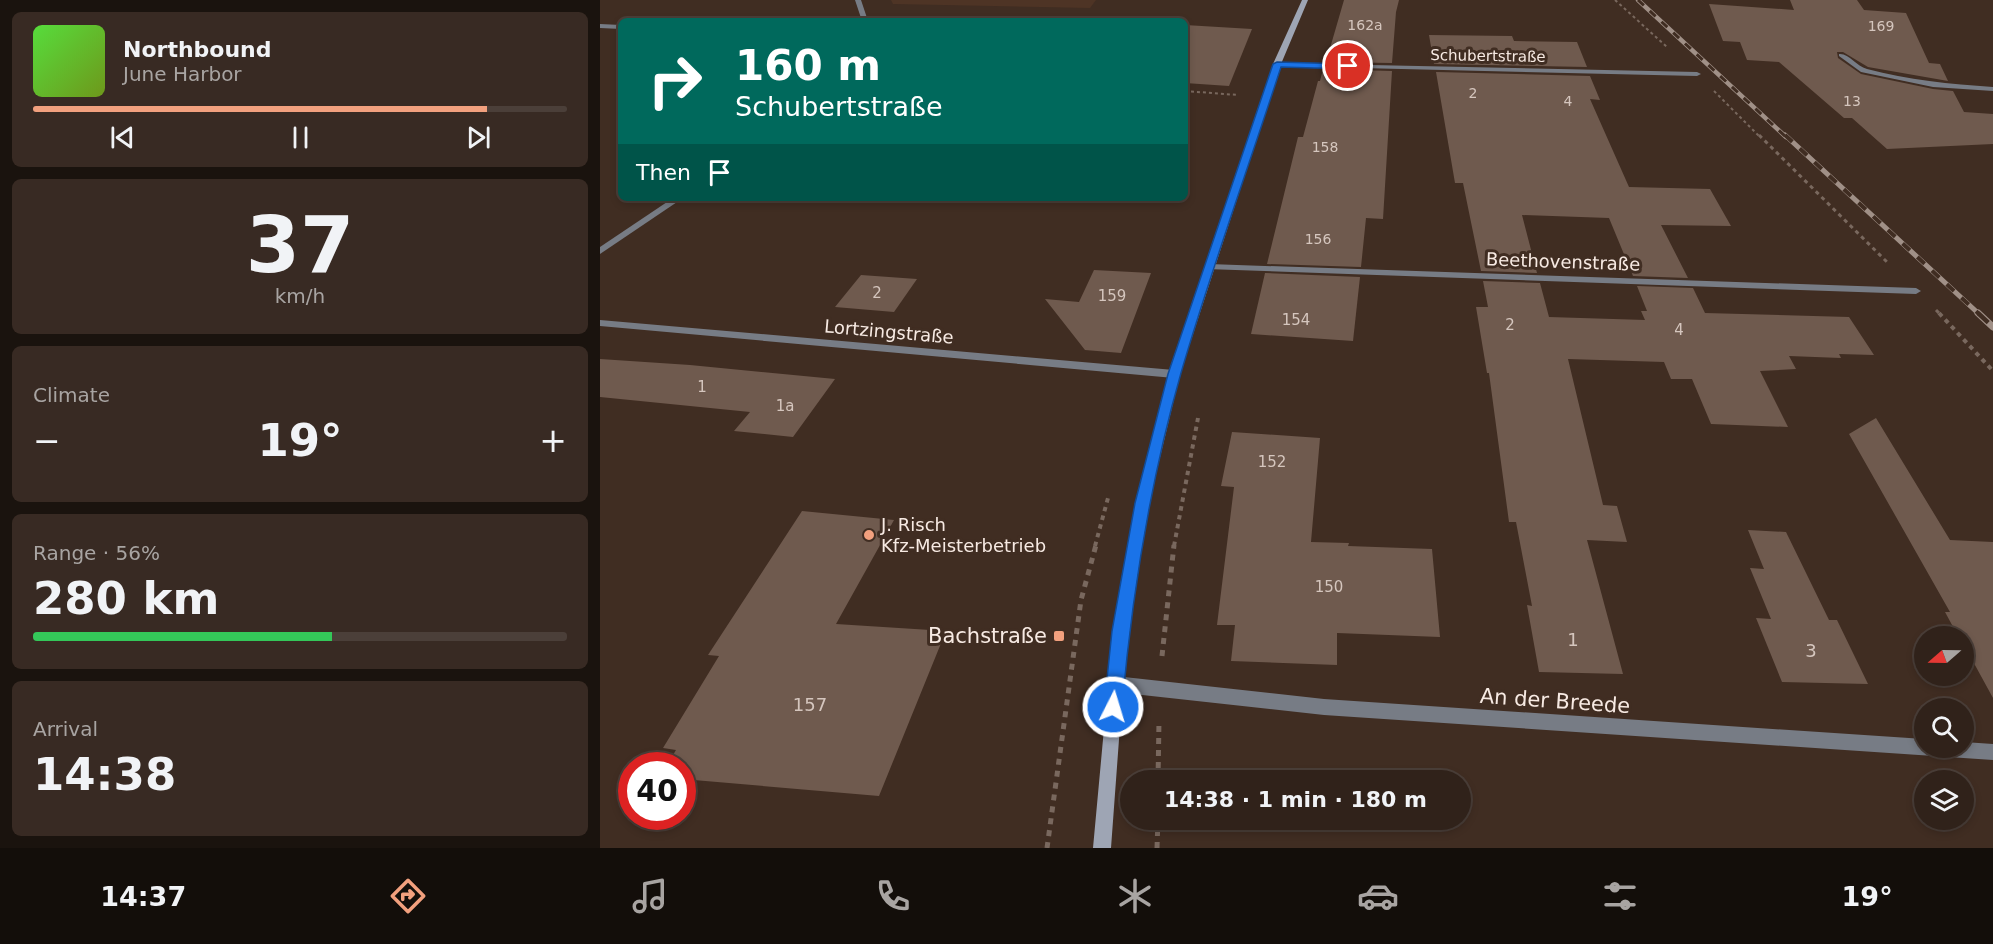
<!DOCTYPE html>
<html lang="en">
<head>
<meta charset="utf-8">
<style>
  body { margin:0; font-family:"DejaVu Sans",sans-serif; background:#382a23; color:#f1f3f6; height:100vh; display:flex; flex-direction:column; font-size:22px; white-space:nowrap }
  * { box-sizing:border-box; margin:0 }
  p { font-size:20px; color:#a8a4a2 }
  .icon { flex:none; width:33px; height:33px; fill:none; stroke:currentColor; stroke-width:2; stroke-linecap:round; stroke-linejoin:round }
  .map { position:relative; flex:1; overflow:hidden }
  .panel { display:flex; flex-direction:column; gap:12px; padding:12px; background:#1a130e; width:600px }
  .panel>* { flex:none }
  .guide { position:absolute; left:18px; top:18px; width:570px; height:183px; border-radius:9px; box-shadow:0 3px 9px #0003,0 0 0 2px #4b3f39; background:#00695c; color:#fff; overflow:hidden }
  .needle { width:39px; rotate:250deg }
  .fabs { position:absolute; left:1314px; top:626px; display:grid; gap:12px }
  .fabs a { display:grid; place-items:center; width:60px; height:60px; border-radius:50%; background:#30221a; box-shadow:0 3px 9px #0003,0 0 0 2px #4b3f39; font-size:30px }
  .speed { position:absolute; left:18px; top:752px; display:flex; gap:12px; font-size:30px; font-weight:700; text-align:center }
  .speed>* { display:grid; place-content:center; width:78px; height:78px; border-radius:50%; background:#30221a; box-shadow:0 3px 9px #0003,0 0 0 2px #4b3f39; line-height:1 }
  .speed .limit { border:9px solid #d22; background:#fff; color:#111 }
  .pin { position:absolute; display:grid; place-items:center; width:51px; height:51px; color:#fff; margin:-26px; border:3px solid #fff; border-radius:50%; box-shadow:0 2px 6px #0007 }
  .me { position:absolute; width:66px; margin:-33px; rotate:5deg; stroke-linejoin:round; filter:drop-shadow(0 0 4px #0008) }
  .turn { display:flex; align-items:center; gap:21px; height:126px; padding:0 18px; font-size:27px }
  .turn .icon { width:78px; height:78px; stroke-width:2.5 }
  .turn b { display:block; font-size:42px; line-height:51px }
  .then { display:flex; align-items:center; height:57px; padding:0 18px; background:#0003; gap:12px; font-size:22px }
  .big { font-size:45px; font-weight:600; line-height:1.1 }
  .panel .card { flex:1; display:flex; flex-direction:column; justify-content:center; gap:9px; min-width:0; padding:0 21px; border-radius:9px; background:#382a23 }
  .panel .dial { align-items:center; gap:0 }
  .dial b { font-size:78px; line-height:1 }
  .song { display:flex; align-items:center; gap:18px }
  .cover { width:72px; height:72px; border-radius:9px; background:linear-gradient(135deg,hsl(110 70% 55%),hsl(80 70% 35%)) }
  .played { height:6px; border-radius:3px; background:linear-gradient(90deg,#f2a07e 85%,#4b3f39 85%) }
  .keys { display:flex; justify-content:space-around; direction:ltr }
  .heat { display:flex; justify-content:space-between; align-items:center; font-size:33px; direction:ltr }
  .charge { height:9px; border-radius:4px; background:linear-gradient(90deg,#34c759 56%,#4b3f39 0) }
  .trip { position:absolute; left:520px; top:770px; width:351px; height:60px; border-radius:30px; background:#30221a; box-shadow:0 3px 9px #0003,0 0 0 2px #4b3f39; font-weight:600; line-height:60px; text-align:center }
  .tabs { display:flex; height:96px; justify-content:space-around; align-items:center; background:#130e0a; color:#a8a4a2 }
  .tabs .icon { width:42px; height:42px }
  .tabs .current { color:#f2a07e }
  .tabs b { font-size:27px; color:#f1f3f6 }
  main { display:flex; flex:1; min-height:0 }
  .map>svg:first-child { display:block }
</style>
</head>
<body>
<main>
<section class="panel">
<div class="card">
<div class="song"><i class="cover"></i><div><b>Northbound</b><p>June Harbor</p></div></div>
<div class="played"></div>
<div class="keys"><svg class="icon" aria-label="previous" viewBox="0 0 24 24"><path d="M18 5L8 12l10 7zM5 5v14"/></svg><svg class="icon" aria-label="pause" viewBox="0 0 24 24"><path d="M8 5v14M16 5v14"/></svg><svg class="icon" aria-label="next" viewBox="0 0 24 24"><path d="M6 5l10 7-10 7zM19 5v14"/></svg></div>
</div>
<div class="card dial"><b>37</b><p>km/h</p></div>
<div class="card"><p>Climate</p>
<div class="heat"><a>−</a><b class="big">19°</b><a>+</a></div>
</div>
<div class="card"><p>Range · 56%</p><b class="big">280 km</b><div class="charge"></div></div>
<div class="card"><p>Arrival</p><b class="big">14:38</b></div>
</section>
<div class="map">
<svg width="1393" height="848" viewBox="0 0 1393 848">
  <rect width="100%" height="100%" fill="#402d22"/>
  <!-- built -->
  <path fill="#4e3425" d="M291,0H496L490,8L293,4Z"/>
  <!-- building -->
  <g fill="#6f5a4e">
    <path d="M744,0H799L796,12L792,63L726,62Z"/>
    <path d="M1190,0H1257L1264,10L1306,13L1329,63L1340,64L1348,81L1268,67L1243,52H1237L1238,58L1261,74L1333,89L1353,91L1364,112L1393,114V144L1287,149L1252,118H1244L1179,62L1147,60L1140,42L1123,41L1109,4L1194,10Z"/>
    <path d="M585,25L652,29L629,86L585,83Z"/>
    <path d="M829,35L912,36L914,41L977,42L987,67L834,64Z"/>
    <path d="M723,69L792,71L783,219L766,218L761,267L667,264L698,137H703L718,81H720Z"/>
    <path d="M836,72L990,76L1000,100L990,99L1029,187L1110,189L1131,226L1061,225L1088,278L1033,276L1009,218L922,215L937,273L881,271L863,183H855Z"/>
    <path d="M494,270L551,273L521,353L485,350L445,299L479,302Z"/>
    <path d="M665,273L760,277L753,341L651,334Z"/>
    <path d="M261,275L317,279L294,312L235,307Z"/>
    <path d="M883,281L940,283L949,317L1045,320L1041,311H1047L1037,286L1093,288L1105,313L1249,317L1274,355L1239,354L1241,358L1189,356L1196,369L1160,371L1188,427L1111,424L1092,379H1071L1064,362L968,359L1003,505L1017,506L1027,542L987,540L1023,674L939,672L927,605L932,606L916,522H909L889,373H887L876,307H888Z"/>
    <path d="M0,359L90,365L235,379L193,437L134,431L150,412L0,397Z"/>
    <path d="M1276,418L1350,540L1393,542V698L1364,645V636H1358L1345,612H1350L1249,434Z"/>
    <path d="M632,432L720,438L711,542L749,543L748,546L832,549L840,637L737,633V665L631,661L635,625H617L634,487L621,486Z"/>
    <path d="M202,511L294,520L236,624L346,631L279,796L82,779V765H67L76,750L63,748L119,656L108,655Z"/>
    <path d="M1148,530L1186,532L1229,620H1237L1268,684L1182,682L1156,618L1171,619L1150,568L1164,569Z"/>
  </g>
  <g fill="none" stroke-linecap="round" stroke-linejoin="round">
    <!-- path-far3 -->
    <g stroke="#79685e" stroke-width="2" stroke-dasharray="3 3" stroke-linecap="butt">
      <path d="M1015,0L1067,47"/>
      <path d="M585,91L638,95"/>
      <path d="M1114,91L1160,137"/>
    </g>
    <!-- path-far2 -->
    <g stroke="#79685e" stroke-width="3" stroke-dasharray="4 4" stroke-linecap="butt">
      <path d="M1159,135L1288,263"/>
      <path d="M1336,310L1340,314"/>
    </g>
    <!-- path-far1 -->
    <g stroke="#79685e" stroke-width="4" stroke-dasharray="4.5 4.5" stroke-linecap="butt">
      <path d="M1339,313L1393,371"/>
      <path d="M495,546L508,498"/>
      <path d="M574,546L598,418"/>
    </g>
    <!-- path -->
    <g stroke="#79685e" stroke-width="5" stroke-dasharray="6 6" stroke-linecap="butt">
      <path d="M562,656L574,545"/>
      <path d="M558,780L559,721"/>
      <path d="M447,848L481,600L496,545"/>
      <path d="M557,848L558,819"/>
    </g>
    <!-- street -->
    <g fill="#777c85" fill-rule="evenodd">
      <path d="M255,0H261L268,21H262Z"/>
      <path d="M0,24L21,25V29L0,28Z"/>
      <path d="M1239,54C1249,53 1256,66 1267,69C1308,80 1350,84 1393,87V91L1333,87L1261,72L1239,56Z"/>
      <path d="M675,63L1097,72L1101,74L1097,76L677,66L673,64Z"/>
      <path d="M73,198H83L0,254V247Z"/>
      <path d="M609,264L1316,288L1321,291L1316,294L606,269V265Z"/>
      <path d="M0,320L574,370L580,374L574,378L0,326Z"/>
      <path d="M515,676L724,699L1324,739V747H1364V742L1393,744V760L724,715L515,692L509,689L507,684L509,679Z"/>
    </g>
    <!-- secondary -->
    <path fill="#9ea5b4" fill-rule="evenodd" d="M702,0H708L681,64L580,374L549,503L527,631L511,848H493L513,631L535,503L568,374L673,64Z"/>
    <defs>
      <path id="rail-far2" d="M1038,0L1186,137"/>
      <path id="rail-far1" d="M1185,135L1379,314"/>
      <path id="rail" d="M1378,313L1393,327"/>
    </defs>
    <!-- rail-far2 casing -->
    <use href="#rail-far2" stroke="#a09087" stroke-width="4.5"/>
    <!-- rail-far1 casing -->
    <use href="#rail-far1" stroke="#a09087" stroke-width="5"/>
    <!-- rail casing -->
    <use href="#rail" stroke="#a09087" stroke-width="7"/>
    <!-- rail-far2 -->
    <use href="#rail-far2" stroke="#402d22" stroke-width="3" stroke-dasharray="8" stroke-linecap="butt"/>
    <!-- rail-far1 -->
    <use href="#rail-far1" stroke="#402d22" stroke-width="4" stroke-dasharray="10" stroke-linecap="butt"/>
    <!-- rail -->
    <use href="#rail" stroke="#402d22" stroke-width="4.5" stroke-dasharray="14" stroke-linecap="butt"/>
  </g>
  <!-- route -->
  <path fill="#1a73e8" stroke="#114b97" stroke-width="1.5" d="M677,62L748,64L752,66L748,69L681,67C648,169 611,270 581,373C550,482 532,594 522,707L519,713L513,716L506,713L504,707L512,631L535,503L568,374L673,64Z"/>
  <!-- markers -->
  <g fill="#f2a07e" stroke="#402d22" stroke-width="2">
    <circle cx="269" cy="535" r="6"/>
    <rect x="453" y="630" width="12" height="12" rx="3"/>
  </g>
  <g text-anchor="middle" stroke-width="6" stroke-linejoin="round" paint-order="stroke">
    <!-- far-number labels -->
    <g font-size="14" fill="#d5c6be">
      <text x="765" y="30">162a</text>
      <text x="1281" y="31">169</text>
      <text x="873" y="98">2</text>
      <text x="968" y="106">4</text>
      <text x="1252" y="106">13</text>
      <text x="725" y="152">158</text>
      <text x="718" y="244">156</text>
    </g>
    <!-- far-street labels -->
    <g font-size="15" fill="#f7eae3" stroke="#402d22">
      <text transform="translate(888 56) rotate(1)" y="5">Schubertstraße</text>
    </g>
    <!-- number labels -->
    <g font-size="15" fill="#d5c6be">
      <text x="277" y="298">2</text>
      <text x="512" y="301">159</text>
      <text x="696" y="325">154</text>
      <text x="910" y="330">2</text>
      <text x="1079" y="335">4</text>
      <text x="102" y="392">1</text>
      <text x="185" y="411">1a</text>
      <text x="672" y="467">152</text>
      <text x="729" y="592">150</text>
    </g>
    <!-- street labels -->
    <g font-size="18" fill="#f7eae3" stroke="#402d22">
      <text transform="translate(963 262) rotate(2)" y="6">Beethovenstraße</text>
      <text transform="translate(289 332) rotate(5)" y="6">Lortzingstraße</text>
    </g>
    <!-- poi labels -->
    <g font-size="18" fill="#f7eae3" stroke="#402d22" text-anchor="start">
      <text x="281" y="531">J. Risch<tspan x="281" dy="21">Kfz-Meisterbetrieb</tspan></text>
    </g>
    <!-- near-number labels -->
    <g font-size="18" fill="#d5c6be">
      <text x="973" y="646">1</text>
      <text x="1211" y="657">3</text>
      <text x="210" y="711">157</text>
    </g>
    <!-- near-poi labels -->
    <g font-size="21" fill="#f7eae3" stroke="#402d22" text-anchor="end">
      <text x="447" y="643">Bachstraße</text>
    </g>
    <!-- near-street labels -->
    <g font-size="21" fill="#f7eae3" stroke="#402d22">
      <text transform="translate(955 701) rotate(4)" y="7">An der Breede</text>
    </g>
  </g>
</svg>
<div class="fabs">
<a><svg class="needle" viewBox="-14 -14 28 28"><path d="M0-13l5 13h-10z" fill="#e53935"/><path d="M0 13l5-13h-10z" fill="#a8a4a2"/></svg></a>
<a><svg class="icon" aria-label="search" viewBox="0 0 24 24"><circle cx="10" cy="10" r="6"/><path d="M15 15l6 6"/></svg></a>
<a><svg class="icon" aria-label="layers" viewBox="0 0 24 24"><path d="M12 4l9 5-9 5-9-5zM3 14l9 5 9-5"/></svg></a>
</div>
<div class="speed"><div class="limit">40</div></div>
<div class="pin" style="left:748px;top:66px;background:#d93025"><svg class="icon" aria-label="arrive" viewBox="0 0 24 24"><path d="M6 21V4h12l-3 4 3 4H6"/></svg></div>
<svg class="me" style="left:513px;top:707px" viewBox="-20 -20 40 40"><circle r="17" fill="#1a73e8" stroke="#fff" stroke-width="3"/><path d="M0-11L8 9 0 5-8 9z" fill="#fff"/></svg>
<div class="trip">14:38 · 1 min · 180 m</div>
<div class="guide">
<div class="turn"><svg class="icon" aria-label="right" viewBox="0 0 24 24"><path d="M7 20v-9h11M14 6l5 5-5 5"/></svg><div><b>160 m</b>Schubertstraße</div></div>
<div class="then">Then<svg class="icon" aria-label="arrive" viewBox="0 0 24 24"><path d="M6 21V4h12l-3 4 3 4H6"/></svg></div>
</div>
</div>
</main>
<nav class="tabs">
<b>14:37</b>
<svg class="icon current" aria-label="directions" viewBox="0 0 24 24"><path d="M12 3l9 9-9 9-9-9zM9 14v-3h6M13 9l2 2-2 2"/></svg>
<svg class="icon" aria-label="music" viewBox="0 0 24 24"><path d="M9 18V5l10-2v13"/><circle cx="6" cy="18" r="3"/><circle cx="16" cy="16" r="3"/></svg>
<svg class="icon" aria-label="phone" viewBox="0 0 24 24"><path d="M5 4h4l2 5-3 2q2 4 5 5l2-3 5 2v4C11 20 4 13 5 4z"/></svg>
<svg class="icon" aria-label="climate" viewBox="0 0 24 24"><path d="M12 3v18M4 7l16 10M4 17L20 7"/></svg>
<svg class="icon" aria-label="car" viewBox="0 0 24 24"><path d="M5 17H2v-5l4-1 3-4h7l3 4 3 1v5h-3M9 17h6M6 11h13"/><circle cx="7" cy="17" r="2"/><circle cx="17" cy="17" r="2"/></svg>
<svg class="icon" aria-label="filters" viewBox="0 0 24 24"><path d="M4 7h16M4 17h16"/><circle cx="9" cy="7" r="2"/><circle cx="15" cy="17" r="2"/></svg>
<b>19°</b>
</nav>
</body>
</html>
